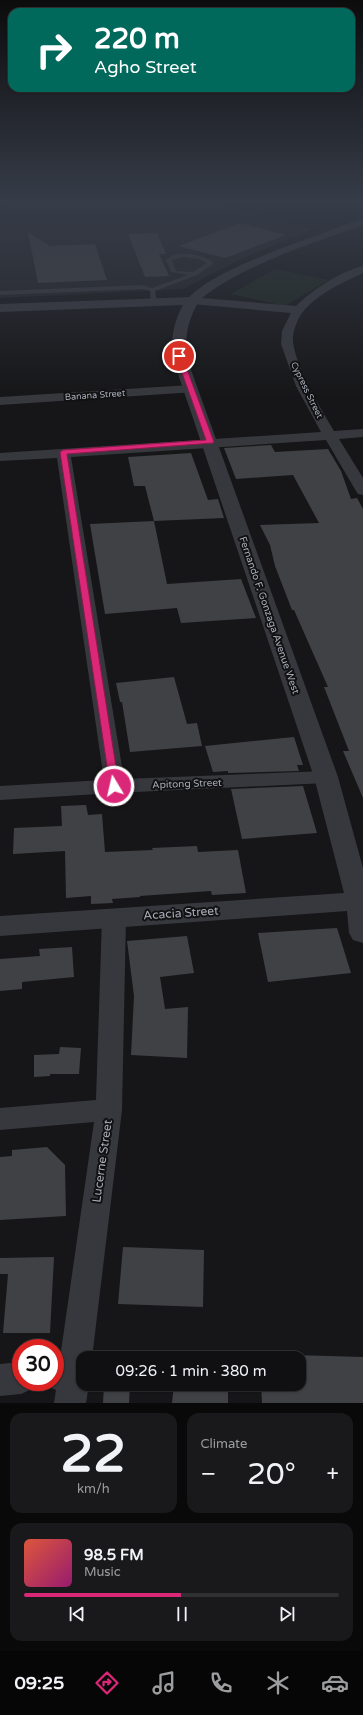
<!DOCTYPE html>
<html lang="en">
<head>
<meta charset="utf-8">
<style>
  body { margin:0; font-family:"Varela Round",sans-serif; background:#19191b; color:#f1f3f6; height:100vh; display:flex; flex-direction:column; font-size:15px; white-space:nowrap }
  * { box-sizing:border-box; margin:0 }
  p { font-size:13px; color:#9c9d9f }
  .icon { flex:none; width:22px; height:22px; fill:none; stroke:currentColor; stroke-width:2; stroke-linecap:round; stroke-linejoin:round }
  .map { position:relative; height:1403px; overflow:hidden }
  .sheet { display:flex; flex-direction:column; gap:10px; padding:10px; background:#09090a; flex:1 }
  .sheet>* { flex:none }
  .hud { position:absolute; left:8px; top:8px; width:347px; height:84px; border-radius:12px; box-shadow:0 1px 3px #0004,0 0 0 1px #303032; background:#00695c; color:#fff; overflow:hidden }
  .speed { position:absolute; left:12px; top:1339px; display:flex; gap:8px; font-size:20px; font-weight:700; text-align:center }
  .speed>* { display:grid; place-content:center; width:52px; height:52px; border-radius:50%; background:#101012; box-shadow:0 1px 3px #0004,0 0 0 1px #303032; line-height:1 }
  .speed .limit { border:6px solid #d22; background:#fff; color:#111 }
  .pin { position:absolute; display:grid; place-items:center; width:34px; height:34px; color:#fff; margin:-17px; border:2px solid #fff; border-radius:50%; box-shadow:0 1px 4px #0007 }
  .me { position:absolute; width:44px; margin:-22px; rotate:351deg; stroke-linejoin:round; filter:drop-shadow(0 0 3px #0008) }
  .turn { display:flex; align-items:center; gap:14px; height:84px; padding:0 20px; font-size:18px }
  .turn .icon { width:52px; height:52px; stroke-width:2.5 }
  .turn b { display:block; font-size:28px; line-height:34px }
  .big { font-size:30px; font-weight:600; line-height:1.1 }
  .sheet .widget { flex:1; display:flex; flex-direction:column; justify-content:center; gap:6px; min-width:0; padding:0 14px; border-radius:12px; background:#19191b }
  .sheet .dial { align-items:center; gap:0 }
  .dial b { font-size:52px; line-height:1 }
  .song { display:flex; align-items:center; gap:12px }
  .cover { width:48px; height:48px; border-radius:6px; background:linear-gradient(135deg,hsl(10 70% 55%),hsl(320 70% 35%)) }
  .played { height:4px; border-radius:2px; background:linear-gradient(90deg,#db2777 50%,#303032 50%) }
  .keys { display:flex; justify-content:space-around; direction:ltr }
  .heat { display:flex; justify-content:space-between; align-items:center; font-size:22px; direction:ltr }
  .sheet .tiles { flex:1; display:grid; gap:10px; grid-template-columns:1fr 1fr }
  .widget:last-child { grid-column:span 2 }
  .trip { position:absolute; left:76px; top:1351px; width:230px; height:40px; border-radius:12px; background:#101012; box-shadow:0 1px 3px #0004,0 0 0 1px #303032; font-weight:600; line-height:40px; text-align:center }
  .tab-bar { display:flex; height:64px; justify-content:space-around; align-items:center; background:#060607; color:#9c9d9f }
  .tab-bar .icon { width:28px; height:28px }
  .tab-bar .selected { color:#db2777 }
  .tab-bar b { font-size:18px; color:#f1f3f6 }
  .map>svg:first-child { display:block }
</style>
</head>
<body>
<div class="map">
<svg width="363" height="1403" viewBox="0 0 363 1403">
  <rect width="100%" height="100%" fill="#161618"/>
  <!-- built -->
  <path fill="#222225" d="M86,201H206L312,229L239,260L183,289L0,298V206Z"/>
  <!-- green -->
  <path fill="#1e261f" d="M275,269L328,280L285,306L231,294Z"/>
  <!-- building -->
  <g fill="#404145">
    <path d="M240,223L286,235L225,258L179,246Z"/>
    <path d="M28,232L50,246L95,244L107,280L38,283Z"/>
    <path d="M151,233H157L166,254H159L169,276L145,277L128,234Z"/>
    <path d="M271,445L275,452L328,449L341,471L351,499L357,498L363,509V798L343,751H349L324,687H328L294,610H292L275,566L270,545L260,525L319,523L293,475L236,479L224,448Z"/>
    <path d="M191,453L208,500L218,499L224,518L154,521L145,486H134L128,457Z"/>
    <path d="M154,521L167,584L241,579L256,618L181,623L177,608L105,614L90,524Z"/>
    <path d="M174,677L187,724L197,723L202,746L130,752L122,702H120L116,683Z"/>
    <path d="M294,737L303,765H297L299,771L228,773V771L213,772L205,746Z"/>
    <path d="M303,786L317,833L242,839L231,789Z"/>
    <path d="M86,805L88,815L102,814L105,852L153,850L152,848L197,846L198,852L238,850L246,893L212,895L211,891L140,896V897L112,899L113,903L91,904V896L66,898L65,851L13,854L14,828L62,826L61,806Z"/>
    <path d="M337,928L351,973L268,982L258,933Z"/>
    <path d="M187,936L194,973L160,977L165,1009L188,1007L187,1058L131,1055L134,996L127,941Z"/>
    <path d="M72,947L74,977L22,982V989L0,991V959L40,956L39,949Z"/>
    <path d="M60,1047L81,1048L79,1074H50V1076L34,1077V1055L59,1054Z"/>
    <path d="M47,1147L65,1165L66,1216L0,1220V1157L12,1156V1150Z"/>
    <path d="M123,1247L204,1250L203,1307L118,1304Z"/>
    <path d="M54,1257L50,1333H3L8,1274H0V1258Z"/>
    <path d="M259,1354L363,1357V1403H262L261,1384H299V1358H260Z"/>
    <path d="M104,1384H130L129,1403H103Z"/>
    <path d="M174,1384H228V1403H172Z"/>
  </g>
  <g fill="none" stroke-linecap="round" stroke-linejoin="round">
    <!-- service -->
    <path fill="#37383d" fill-rule="evenodd" d="M178,254C190,253 201,255 212,261L213,264L197,275L155,291L157,302L154,304L151,302L150,291L143,289L0,295V291L143,285L152,288L188,275L171,272L166,260L171,256ZM183,257L199,259L207,263L193,272L176,271L172,260Z"/>
    <!-- minor -->
    <g fill="#37383d" fill-rule="evenodd">
      <path d="M363,219V225C313,243 243,265 202,298L296,306C312,290 341,271 363,266V273C342,283 314,295 300,316C296,323 292,334 293,342C297,370 320,407 334,431L363,429V437L339,439L363,478V495L358,494L356,491L326,440L71,457L124,779L326,771L333,772L336,777L333,782L326,783L115,793L0,800V786L104,780L57,458L0,461V453L321,432L296,386L281,344L282,331L291,313L192,304L188,303L186,301C205,274 288,246 320,234C334,229 348,223 363,219Z"/>
      <path d="M190,385L195,386L197,389L195,392L0,405V397Z"/>
      <path d="M114,910L122,912L126,918L122,1110L92,1358H83V1384H89L86,1403H54L56,1390L44,1385L42,1382H55V1358H60L94,1122L0,1130V1108L96,1100L102,918L106,912Z"/>
      <path d="M21,1362V1382H35L32,1389L21,1394L0,1396V1364Z"/>
    </g>
    <!-- tertiary -->
    <path fill="#37383d" fill-rule="evenodd" d="M192,297L197,298L199,301C188,319 185,336 186,356L338,777L363,868V943L353,940L349,933L347,911L0,936V916L344,893L314,777L172,356C171,338 174,321 183,305L0,312V304Z"/>
  </g>
  <!-- sky -->
  <linearGradient id="sky" x2="0" y2="1"><stop stop-color="#0c0c0d"/><stop offset="0.51" stop-color="#363c48"/><stop offset="1" stop-color="#363c48" stop-opacity="0"/></linearGradient>
  <rect width="363" height="397" fill="url(#sky)"/>
  <!-- route -->
  <path fill="#db2777" stroke="#8e194d" d="M179,354L182,356L214,442L213,443L67,454L119,786L114,789L110,786L60,452L63,450L206,440L176,356Z"/>
  <g text-anchor="middle" stroke-width="4" stroke-linejoin="round" paint-order="stroke">
    <!-- far-street labels -->
    <g font-size="9" fill="#a8adb8" stroke="#111113">
      <text transform="translate(307 390) rotate(64)" y="3">Cypress Street</text>
      <text transform="translate(95 395) rotate(-4)" y="3">Banana Street</text>
    </g>
    <!-- street labels -->
    <g font-size="10" fill="#a8adb8" stroke="#111113">
      <text transform="translate(270 615) rotate(71)" y="4">Fernando F. Gonzaga Avenue West</text>
      <text transform="translate(187 783) rotate(-2)" y="4">Apitong Street</text>
    </g>
    <!-- near-street labels -->
    <g font-size="12" fill="#a8adb8" stroke="#111113">
      <text transform="translate(181 913) rotate(-4)" y="4">Acacia Street</text>
      <text transform="translate(102 1161) rotate(-82)" y="4">Lucerne Street</text>
    </g>
  </g>
</svg>
<div class="speed"><div class="limit">30</div></div>
<div class="pin" style="left:179px;top:356px;background:#d93025"><svg class="icon" aria-label="arrive" viewBox="0 0 24 24"><path d="M6 21V4h12l-3 4 3 4H6"/></svg></div>
<svg class="me" style="left:114px;top:786px" viewBox="-20 -20 40 40"><circle r="17" fill="#db2777" stroke="#fff" stroke-width="3"/><path d="M0-11L8 9 0 5-8 9z" fill="#fff"/></svg>
<div class="trip">09:26 · 1 min · 380 m</div>
<div class="hud">
<div class="turn"><svg class="icon" aria-label="right" viewBox="0 0 24 24"><path d="M7 20v-9h11M14 6l5 5-5 5"/></svg><div><b>220 m</b>Agho Street</div></div>
</div>
</div>
<section class="sheet">
<div class="tiles">
<div class="widget dial"><b>22</b><p>km/h</p></div>
<div class="widget"><p>Climate</p>
<div class="heat"><a>−</a><b class="big">20°</b><a>+</a></div>
</div>
<div class="widget">
<div class="song"><i class="cover"></i><div><b>98.5 FM</b><p>Music</p></div></div>
<div class="played"></div>
<div class="keys"><svg class="icon" aria-label="previous" viewBox="0 0 24 24"><path d="M18 5L8 12l10 7zM5 5v14"/></svg><svg class="icon" aria-label="pause" viewBox="0 0 24 24"><path d="M8 5v14M16 5v14"/></svg><svg class="icon" aria-label="next" viewBox="0 0 24 24"><path d="M6 5l10 7-10 7zM19 5v14"/></svg></div>
</div>
</div>
</section>
<nav class="tab-bar">
<b>09:25</b>
<svg class="icon selected" aria-label="directions" viewBox="0 0 24 24"><path d="M12 3l9 9-9 9-9-9zM9 14v-3h6M13 9l2 2-2 2"/></svg>
<svg class="icon" aria-label="music" viewBox="0 0 24 24"><path d="M9 18V5l10-2v13"/><circle cx="6" cy="18" r="3"/><circle cx="16" cy="16" r="3"/></svg>
<svg class="icon" aria-label="phone" viewBox="0 0 24 24"><path d="M5 4h4l2 5-3 2q2 4 5 5l2-3 5 2v4C11 20 4 13 5 4z"/></svg>
<svg class="icon" aria-label="climate" viewBox="0 0 24 24"><path d="M12 3v18M4 7l16 10M4 17L20 7"/></svg>
<svg class="icon" aria-label="car" viewBox="0 0 24 24"><path d="M5 17H2v-5l4-1 3-4h7l3 4 3 1v5h-3M9 17h6M6 11h13"/><circle cx="7" cy="17" r="2"/><circle cx="17" cy="17" r="2"/></svg>
</nav>
</body>
</html>
